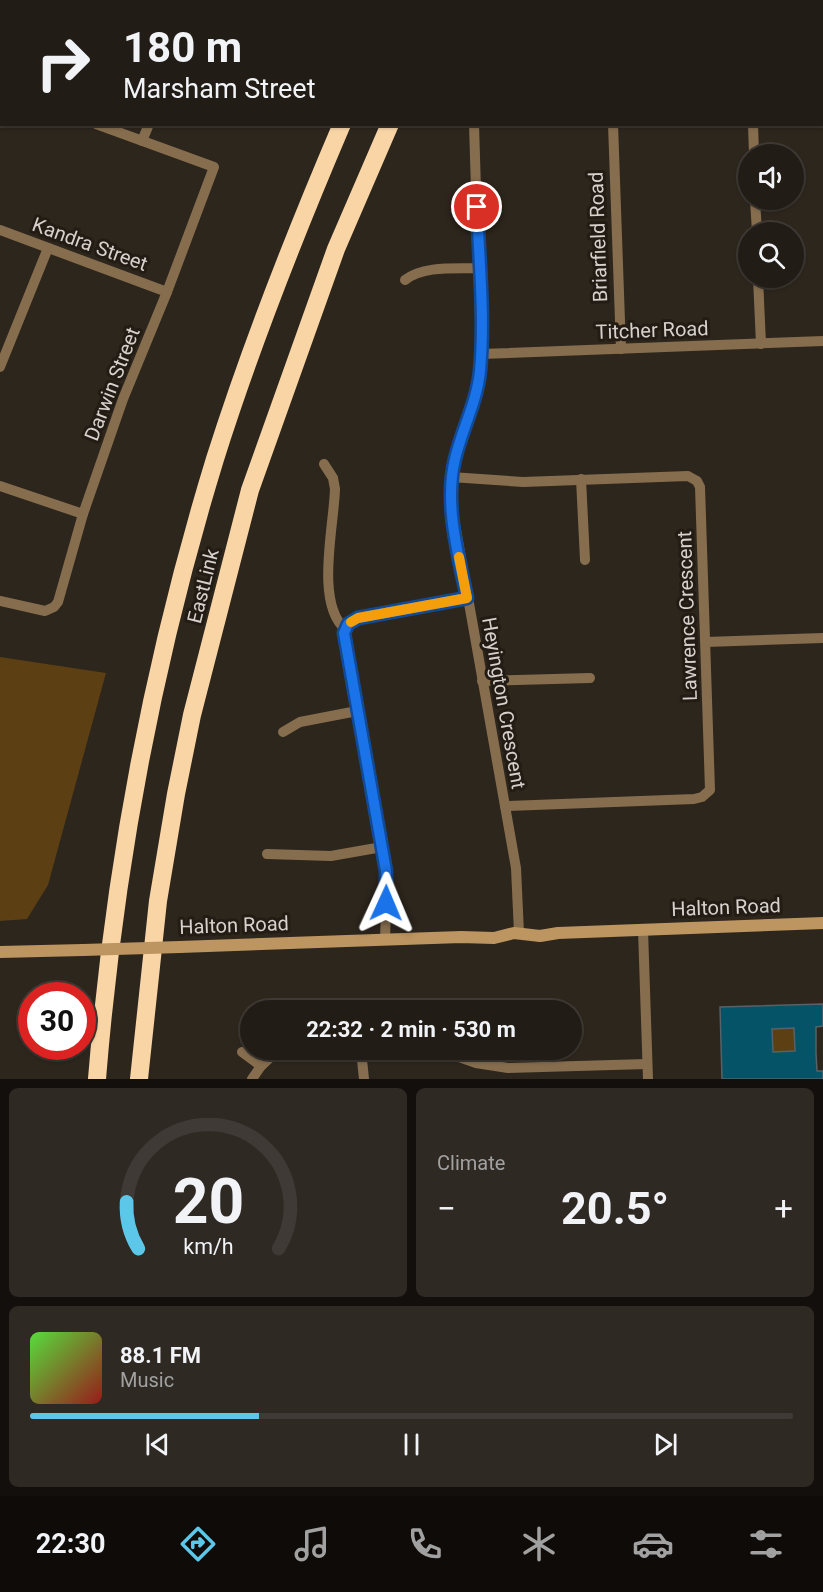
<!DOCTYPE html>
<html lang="en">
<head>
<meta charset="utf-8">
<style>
  body { margin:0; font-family:Roboto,sans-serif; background:#2e2923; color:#f1f3f6; height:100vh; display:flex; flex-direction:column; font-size:22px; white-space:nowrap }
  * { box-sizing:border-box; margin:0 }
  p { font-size:20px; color:#a2a1a1 }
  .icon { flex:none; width:33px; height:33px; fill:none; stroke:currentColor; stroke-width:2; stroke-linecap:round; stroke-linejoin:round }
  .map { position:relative; height:1079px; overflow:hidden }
  .sheet { display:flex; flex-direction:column; gap:9px; padding:9px; background:#130f0c; flex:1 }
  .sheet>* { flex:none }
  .top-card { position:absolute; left:0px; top:0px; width:824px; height:126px; box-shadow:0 2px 4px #0004,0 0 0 2px #3f3a35; background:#221c16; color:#f1f3f6; overflow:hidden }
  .fabs { position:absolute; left:738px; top:144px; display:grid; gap:12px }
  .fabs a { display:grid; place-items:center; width:66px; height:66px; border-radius:50%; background:#221c16; box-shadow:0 2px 4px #0004,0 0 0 2px #3f3a35; font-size:30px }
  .speed { position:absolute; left:18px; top:982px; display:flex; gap:12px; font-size:30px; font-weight:700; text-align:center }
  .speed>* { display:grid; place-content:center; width:78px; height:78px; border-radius:50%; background:#221c16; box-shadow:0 2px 4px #0004,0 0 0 2px #3f3a35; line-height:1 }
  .speed .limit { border:9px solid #d22; background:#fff; color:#111 }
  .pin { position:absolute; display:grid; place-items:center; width:51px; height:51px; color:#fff; margin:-26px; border:3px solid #fff; border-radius:50%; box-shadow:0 2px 6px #0007 }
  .me { position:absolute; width:66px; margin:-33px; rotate:1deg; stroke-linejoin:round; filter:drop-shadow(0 0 4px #0008) }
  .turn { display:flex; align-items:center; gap:21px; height:126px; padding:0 24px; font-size:27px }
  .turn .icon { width:78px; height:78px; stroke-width:2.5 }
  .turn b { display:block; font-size:42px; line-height:51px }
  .big { font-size:45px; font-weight:700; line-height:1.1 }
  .sheet .tile { flex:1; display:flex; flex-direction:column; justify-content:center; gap:9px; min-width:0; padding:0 21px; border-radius:9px; background:#2e2923 }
  .sheet .dial { align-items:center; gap:0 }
  .dial svg { height:156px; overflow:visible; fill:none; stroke:#3f3a35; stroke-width:7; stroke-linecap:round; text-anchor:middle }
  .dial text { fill:#f1f3f6; stroke:none }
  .song { display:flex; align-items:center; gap:18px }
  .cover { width:72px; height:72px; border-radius:9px; background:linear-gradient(135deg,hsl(110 70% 55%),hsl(0 70% 35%)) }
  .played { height:6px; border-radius:3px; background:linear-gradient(90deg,#5cc7e8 30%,#3f3a35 30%) }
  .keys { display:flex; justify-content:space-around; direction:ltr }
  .heat { display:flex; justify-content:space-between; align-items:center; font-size:33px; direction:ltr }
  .sheet .tiles { flex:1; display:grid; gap:9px; grid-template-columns:1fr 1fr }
  .tile:last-child { grid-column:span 2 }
  .trip { position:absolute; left:240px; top:1000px; width:342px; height:60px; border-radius:30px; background:#221c16; box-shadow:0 2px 4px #0004,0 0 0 2px #3f3a35; font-weight:700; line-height:60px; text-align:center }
  .tab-bar { display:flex; height:96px; justify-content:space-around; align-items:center; background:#0e0b09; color:#a2a1a1 }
  .tab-bar .icon { width:42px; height:42px }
  .tab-bar .active { color:#5cc7e8 }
  .tab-bar b { font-size:27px; color:#f1f3f6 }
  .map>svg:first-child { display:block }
</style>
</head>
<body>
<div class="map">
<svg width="823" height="1079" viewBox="0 0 823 1079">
  <rect width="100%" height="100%" fill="#2d261d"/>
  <!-- green -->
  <g fill="#5c3f12">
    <path d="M0,657L106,673L48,885L27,919L0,921Z"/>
    <path d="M774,1021V1029L800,1028L794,1034L795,1051H781V1056L773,1059L769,1040Z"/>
  </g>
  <!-- building -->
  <path fill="#045366" stroke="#556368" stroke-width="1.5" fill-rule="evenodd" d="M823,1004V1026L816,1027V1053L817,1071H823V1079H722L720,1007ZM794,1028L795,1051L773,1052L772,1029Z"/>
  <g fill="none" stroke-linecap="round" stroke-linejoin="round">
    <!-- street -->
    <g stroke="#866d4e" stroke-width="10">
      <path d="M137,0L141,2"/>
      <path d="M195,2L196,0"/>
      <path d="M491,2L492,0"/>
      <path d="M0,89L2,90"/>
      <path d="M822,120H823"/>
      <path d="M474,124L481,354L475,398L454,460L451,502L516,868L519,933"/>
      <path d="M613,124L621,349"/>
      <path d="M753,124L754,154"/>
      <path d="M142,141L149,124"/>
      <path d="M755,200L757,232"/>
      <path d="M0,230L167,292"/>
      <path d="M758,278L761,344"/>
      <path d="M405,280C424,265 457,269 480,268"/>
      <path d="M481,354L823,341"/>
      <path d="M0,367L48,248"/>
      <path d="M324,464L333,478L335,489C334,526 315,603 345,629"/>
      <path d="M451,477L523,482L688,476L697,481L700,487L710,790L702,797L694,799L505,806"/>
      <path d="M581,479L585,560"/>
      <path d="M0,486L83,514"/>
      <path d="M0,601L45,611L54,607L58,602L83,514L123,399L167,292L214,167L96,124"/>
      <path d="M706,642L823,638"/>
      <path d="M482,681L590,678"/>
      <path d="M283,732L300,722L357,711"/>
      <path d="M267,854L331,856L382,847"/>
      <path d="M643,930L648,1079"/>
      <path d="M385,940L387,876L344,633L348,624L358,618L467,598"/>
      <path d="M361,1050L364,1079"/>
      <path d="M439,1050L476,1063L508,1068L647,1064"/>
      <path d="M242,1052L261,1066"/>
      <path d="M252,1079L261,1066L278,1050"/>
    </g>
    <!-- secondary -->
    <g stroke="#bc9561" stroke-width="12">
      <path d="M180,947L461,937L494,938L514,933L540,936L558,933L823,923"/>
      <path d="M0,952L83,950"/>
    </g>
    <!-- highway -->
    <g stroke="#f9d5a6" stroke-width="18">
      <path d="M394,2L395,0"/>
      <path d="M442,2V0"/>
      <path d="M97,1079C114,869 153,661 215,459C251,345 295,234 342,124"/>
      <path d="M139,1079L158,901L176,794L192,715L250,490L336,249L390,124"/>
    </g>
    <!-- secondary-bridge -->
    <path stroke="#bc9561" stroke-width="12" d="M83,950L180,947"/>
  </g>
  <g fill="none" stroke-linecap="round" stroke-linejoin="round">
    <defs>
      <path id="route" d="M386,903V871L344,633L348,624L358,618L467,598C458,553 444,504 455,459C462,429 477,402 480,371C485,317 479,261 477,207"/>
    </defs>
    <!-- route casing -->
    <use href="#route" stroke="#114b97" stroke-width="15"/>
    <!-- route -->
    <use href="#route" stroke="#1a73e8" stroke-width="10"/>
    <!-- slow -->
    <path stroke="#f59e0b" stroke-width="10" d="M351,622L358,618L467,598L459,557"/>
  </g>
  <g text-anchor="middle" stroke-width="6" stroke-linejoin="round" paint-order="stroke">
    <!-- street labels -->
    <g font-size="20" fill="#d6d1cc" stroke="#231c14">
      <text transform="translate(598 237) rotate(-92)" y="7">Briarfield Road</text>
      <text transform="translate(90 244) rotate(20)" y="7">Kandra Street</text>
      <text transform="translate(652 330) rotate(-2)" y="7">Titcher Road</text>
      <text transform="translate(112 384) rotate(-69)" y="7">Darwin Street</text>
      <text transform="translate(203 586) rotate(-76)" y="7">EastLink</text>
      <text transform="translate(687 616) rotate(-92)" y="7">Lawrence Crescent</text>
      <text transform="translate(504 703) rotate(80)" y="7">Heyington Crescent</text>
      <text transform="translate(726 907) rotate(-2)" y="7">Halton Road</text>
      <text transform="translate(234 925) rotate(-2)" y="7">Halton Road</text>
    </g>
  </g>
</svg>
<div class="fabs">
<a><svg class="icon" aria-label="sound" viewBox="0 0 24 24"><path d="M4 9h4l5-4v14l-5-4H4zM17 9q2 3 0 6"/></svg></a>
<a><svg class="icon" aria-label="search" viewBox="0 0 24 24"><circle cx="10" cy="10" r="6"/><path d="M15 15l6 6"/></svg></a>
</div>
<div class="speed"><div class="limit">30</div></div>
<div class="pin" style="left:477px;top:207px;background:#d93025"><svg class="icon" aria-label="arrive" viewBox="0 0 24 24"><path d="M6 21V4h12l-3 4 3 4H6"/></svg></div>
<svg class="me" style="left:386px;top:903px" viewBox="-20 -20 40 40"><path d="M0-17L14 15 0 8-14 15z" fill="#1a73e8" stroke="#fff" stroke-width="4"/></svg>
<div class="trip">22:32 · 2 min · 530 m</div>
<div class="top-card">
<div class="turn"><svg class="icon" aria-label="right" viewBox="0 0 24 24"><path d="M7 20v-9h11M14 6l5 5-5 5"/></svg><div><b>180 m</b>Marsham Street</div></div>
</div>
</div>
<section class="sheet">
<div class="tiles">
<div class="tile dial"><svg viewBox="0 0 100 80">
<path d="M14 69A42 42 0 1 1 86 69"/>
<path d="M14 69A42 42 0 0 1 8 45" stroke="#5cc7e8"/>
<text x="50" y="56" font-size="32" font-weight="700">20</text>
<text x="50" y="72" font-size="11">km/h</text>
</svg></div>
<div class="tile"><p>Climate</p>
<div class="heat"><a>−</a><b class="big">20.5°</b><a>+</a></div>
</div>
<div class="tile">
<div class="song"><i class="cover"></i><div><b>88.1 FM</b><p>Music</p></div></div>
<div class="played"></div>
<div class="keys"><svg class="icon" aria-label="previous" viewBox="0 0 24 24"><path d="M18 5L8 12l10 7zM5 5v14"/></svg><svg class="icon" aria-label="pause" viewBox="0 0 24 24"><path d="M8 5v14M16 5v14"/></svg><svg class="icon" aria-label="next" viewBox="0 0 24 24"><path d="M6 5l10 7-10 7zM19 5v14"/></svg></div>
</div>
</div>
</section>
<nav class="tab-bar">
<b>22:30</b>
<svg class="icon active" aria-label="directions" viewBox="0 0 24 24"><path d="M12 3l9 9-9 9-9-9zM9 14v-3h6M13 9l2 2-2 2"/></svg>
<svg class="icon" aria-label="music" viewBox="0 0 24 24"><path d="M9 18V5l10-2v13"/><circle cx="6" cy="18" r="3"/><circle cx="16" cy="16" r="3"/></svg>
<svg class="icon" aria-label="phone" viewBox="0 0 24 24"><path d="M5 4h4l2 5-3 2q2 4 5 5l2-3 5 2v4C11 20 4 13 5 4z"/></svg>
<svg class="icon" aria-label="climate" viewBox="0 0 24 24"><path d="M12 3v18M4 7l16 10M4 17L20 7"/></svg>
<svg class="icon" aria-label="car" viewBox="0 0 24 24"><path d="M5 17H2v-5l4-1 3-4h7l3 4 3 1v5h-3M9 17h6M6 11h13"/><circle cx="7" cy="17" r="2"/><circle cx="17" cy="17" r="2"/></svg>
<svg class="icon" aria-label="filters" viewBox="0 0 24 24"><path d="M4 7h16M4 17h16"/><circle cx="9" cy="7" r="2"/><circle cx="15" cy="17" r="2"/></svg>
</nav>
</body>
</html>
